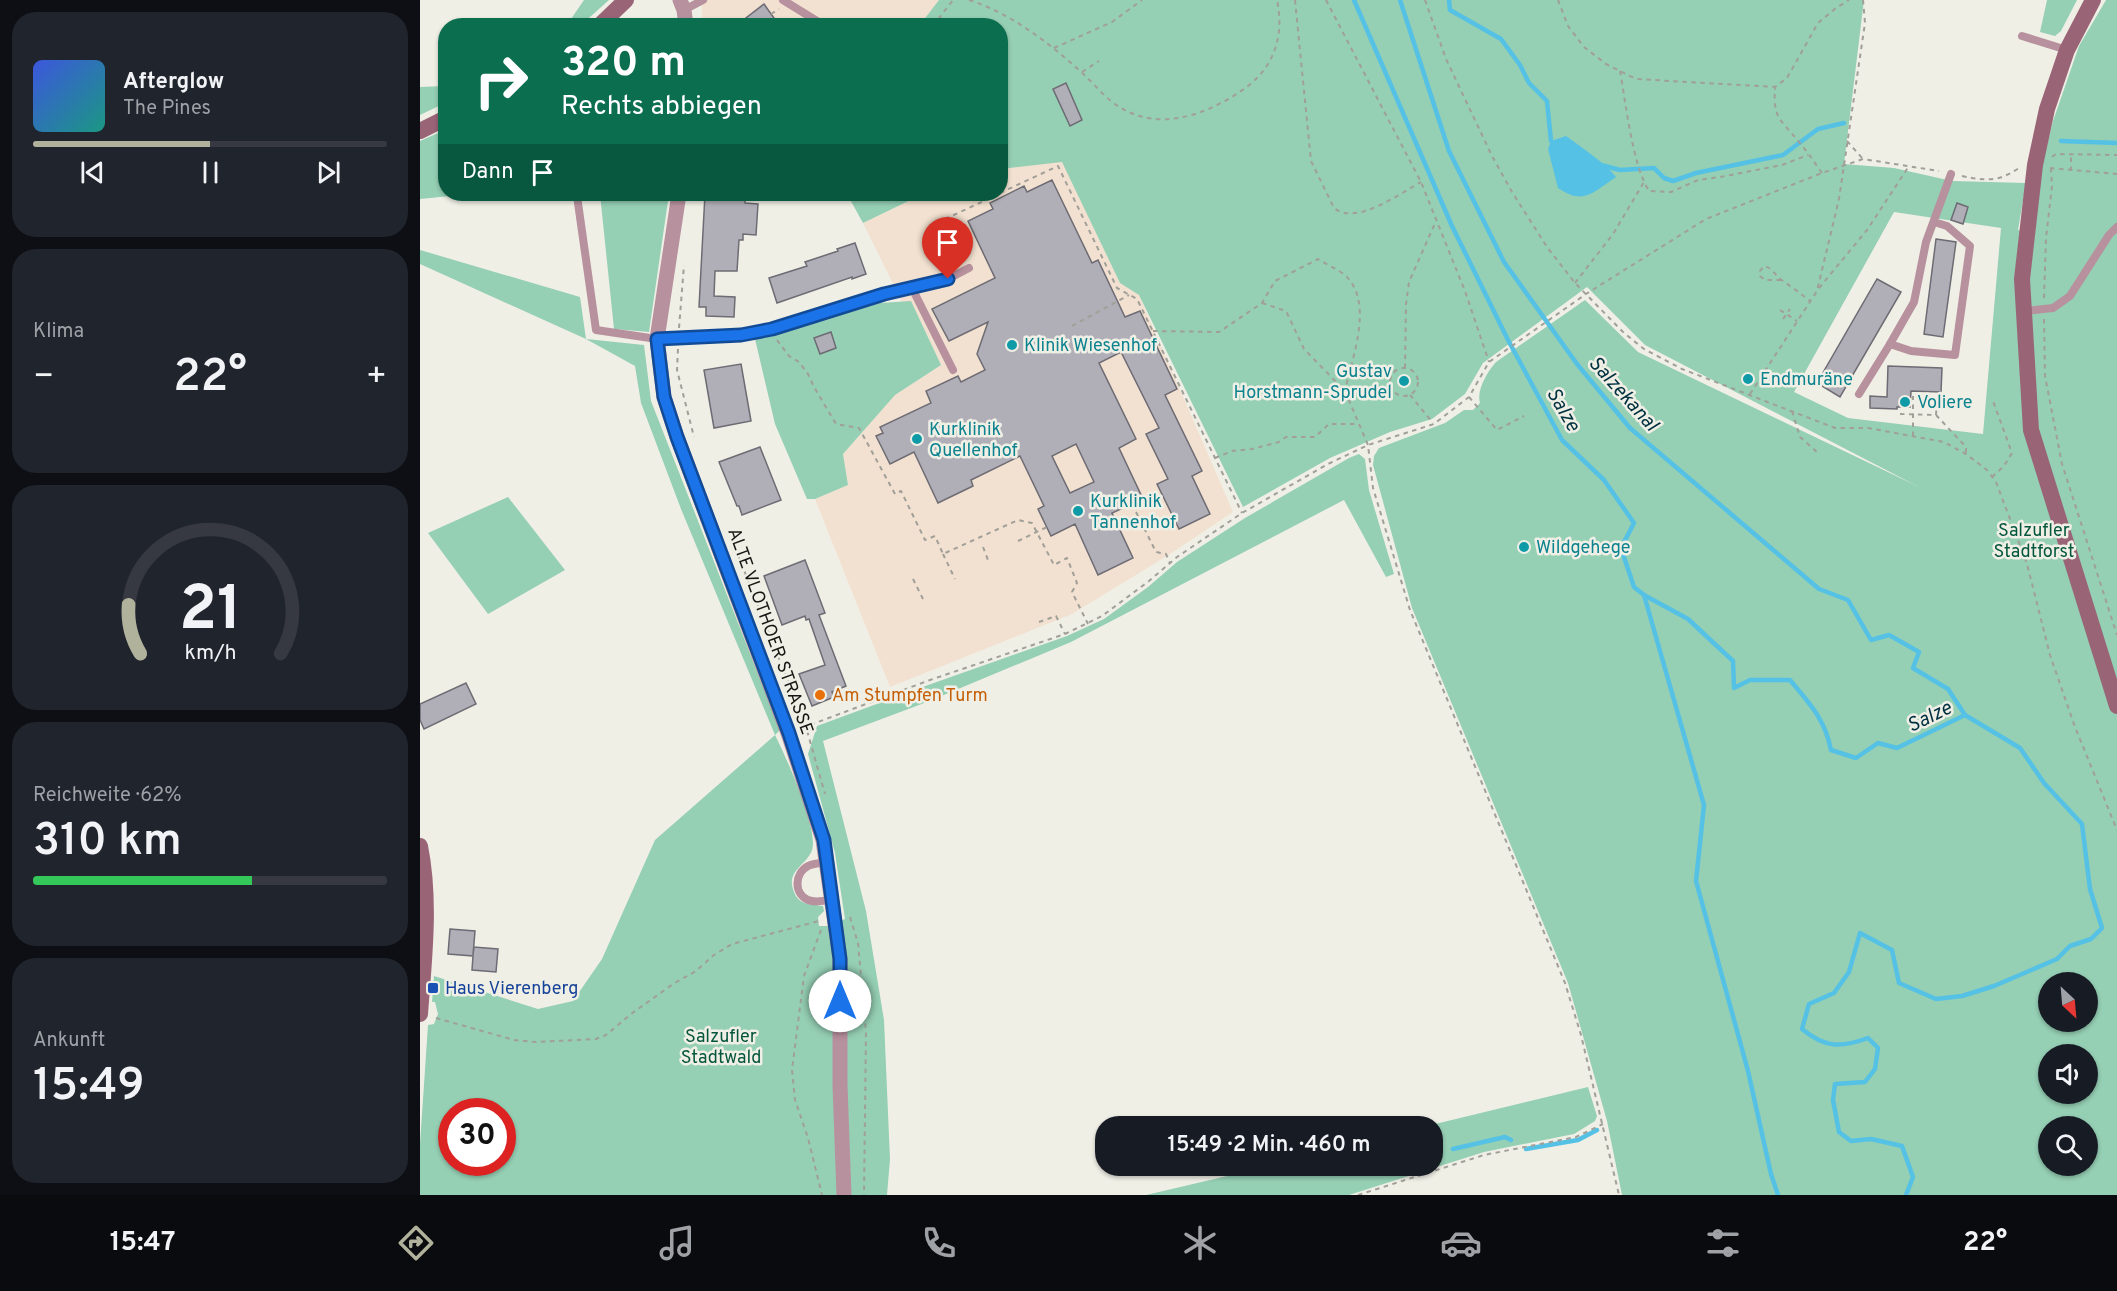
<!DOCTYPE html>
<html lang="de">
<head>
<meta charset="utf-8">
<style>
  body { margin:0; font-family:Overpass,sans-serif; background:#20242c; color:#f1f3f6; height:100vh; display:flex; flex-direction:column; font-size:22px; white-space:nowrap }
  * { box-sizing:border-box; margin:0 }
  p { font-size:20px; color:#9ea1a6 }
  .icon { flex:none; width:33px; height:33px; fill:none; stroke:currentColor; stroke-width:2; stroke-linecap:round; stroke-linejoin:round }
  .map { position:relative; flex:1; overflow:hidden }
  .details { display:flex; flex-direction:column; gap:12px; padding:12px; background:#0d0f14; width:420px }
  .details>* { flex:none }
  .hud { position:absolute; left:18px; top:18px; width:570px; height:183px; border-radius:24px; box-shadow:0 2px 4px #0004; background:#0b6e4f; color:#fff; overflow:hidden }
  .needle { width:39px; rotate:154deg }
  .fabs { position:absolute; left:1618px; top:972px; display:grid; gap:12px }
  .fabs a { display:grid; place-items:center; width:60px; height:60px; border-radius:50%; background:#171b24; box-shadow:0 2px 4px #0004; font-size:30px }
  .speed { position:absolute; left:18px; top:1098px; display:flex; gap:12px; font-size:30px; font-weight:700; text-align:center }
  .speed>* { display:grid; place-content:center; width:78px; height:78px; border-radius:50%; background:#171b24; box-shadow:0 2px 4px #0004; line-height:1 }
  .speed .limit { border:9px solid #d22; background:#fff; color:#111 }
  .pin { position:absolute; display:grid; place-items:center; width:51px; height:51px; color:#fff; margin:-62px -26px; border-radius:50% 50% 50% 0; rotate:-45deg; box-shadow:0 0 6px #0007 }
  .pin .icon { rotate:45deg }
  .me { position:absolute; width:66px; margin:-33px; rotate:0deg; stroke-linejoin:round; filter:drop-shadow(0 0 4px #0008) }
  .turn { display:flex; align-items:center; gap:21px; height:126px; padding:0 24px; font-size:27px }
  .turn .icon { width:78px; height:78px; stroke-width:2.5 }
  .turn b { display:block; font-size:42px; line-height:51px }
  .then { display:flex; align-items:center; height:57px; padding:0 24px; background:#0003; gap:12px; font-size:22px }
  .big { font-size:45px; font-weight:600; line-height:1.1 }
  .details .tile { flex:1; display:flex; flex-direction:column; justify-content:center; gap:9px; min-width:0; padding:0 21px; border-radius:24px; background:#20242c }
  .details .dial { align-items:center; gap:0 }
  .dial svg { height:156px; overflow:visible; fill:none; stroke:#363941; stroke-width:7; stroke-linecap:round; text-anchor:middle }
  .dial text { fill:#f1f3f6; stroke:none }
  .song { display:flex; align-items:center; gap:18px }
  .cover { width:72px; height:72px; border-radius:9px; background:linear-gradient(135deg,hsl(230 70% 55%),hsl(170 70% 35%)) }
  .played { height:6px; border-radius:3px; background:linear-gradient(90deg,#b1b29c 50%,#363941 50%) }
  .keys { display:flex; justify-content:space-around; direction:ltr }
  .heat { display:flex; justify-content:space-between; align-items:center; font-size:33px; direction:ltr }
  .charge { height:9px; border-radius:4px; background:linear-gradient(90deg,#34c759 62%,#363941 0) }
  .trip { position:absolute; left:675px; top:1116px; width:348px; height:60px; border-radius:24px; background:#171b24; box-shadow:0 2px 4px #0004; font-weight:600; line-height:60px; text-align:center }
  .tabs { display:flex; height:96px; justify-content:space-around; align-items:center; background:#090b0e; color:#9ea1a6 }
  .tabs .icon { width:42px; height:42px }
  .tabs .on { color:#b1b29c }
  .tabs b { font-size:27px; color:#f1f3f6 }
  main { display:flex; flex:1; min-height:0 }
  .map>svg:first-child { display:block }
</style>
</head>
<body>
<main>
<section class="details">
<div class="tile">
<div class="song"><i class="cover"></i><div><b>Afterglow</b><p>The Pines</p></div></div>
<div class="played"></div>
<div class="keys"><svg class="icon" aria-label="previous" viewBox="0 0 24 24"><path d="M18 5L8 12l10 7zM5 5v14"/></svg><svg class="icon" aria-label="pause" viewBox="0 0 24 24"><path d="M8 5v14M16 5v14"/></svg><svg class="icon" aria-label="next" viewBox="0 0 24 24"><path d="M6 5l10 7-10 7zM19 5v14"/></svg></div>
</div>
<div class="tile"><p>Klima</p>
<div class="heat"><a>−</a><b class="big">22°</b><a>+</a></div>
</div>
<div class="tile dial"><svg viewBox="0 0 100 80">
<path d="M14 69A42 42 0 1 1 86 69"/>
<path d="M14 69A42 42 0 0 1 8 44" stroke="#b1b29c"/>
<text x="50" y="56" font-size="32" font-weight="700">21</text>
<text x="50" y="72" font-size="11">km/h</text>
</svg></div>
<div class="tile"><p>Reichweite · 62%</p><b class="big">310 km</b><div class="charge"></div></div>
<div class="tile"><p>Ankunft</p><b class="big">15:49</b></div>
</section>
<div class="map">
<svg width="1697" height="1195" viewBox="0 0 1697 1195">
  <rect width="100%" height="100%" fill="#f0efe6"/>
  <!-- medical -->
  <g fill="#f2e1d0">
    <path d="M278,0H519L499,26L282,25V7Z"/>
    <path d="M642,161L700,283L719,295L813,512L747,556L652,614L470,687L395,499L428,485L423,454L475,395L521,365L491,302H482L443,223L503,194H580L581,169Z"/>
  </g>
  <!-- green -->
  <g fill="#95cfb4" fill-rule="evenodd">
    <path d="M164,0H189L161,25H141L151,19Z"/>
    <path d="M519,0H1444L1424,164L1474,168L1532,181L1606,183L1598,230L1613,233L1619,177L1633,121L1659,46L1686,0H1697V1195H1202L1187,1121L1148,983L992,608L953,465L954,456L959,448L1025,423L1044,410H1053L1060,403C1056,390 1068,371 1076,362L1165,300L1218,352L1497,486L1225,345L1167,287L1063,363L1045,394L1012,419L970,432L910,458L823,507L719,295L700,283L642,162L581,169L580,26H499ZM1474,212L1581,228L1563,434L1428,418L1374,392ZM1629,982H1668V1022H1629ZM1629,1054H1668V1094H1629ZM1629,1126H1668V1166H1629Z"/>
    <path d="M1627,0H1657L1641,31L1635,36L1620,32Z"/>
    <path d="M25,86V103L0,115V87Z"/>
    <path d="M25,130L26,194H51L0,199V141Z"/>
    <path d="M180,194H249L229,332L194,329Z"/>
    <path d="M427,194H503L443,223Z"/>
    <path d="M0,250L160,297L166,339L224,345L231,401L360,730L355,735C365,755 399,829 392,850C388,863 370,869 372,885C376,905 387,904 403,906L404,911L398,917L399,926H408L425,919L415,853L388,754L397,726L511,684L647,636L684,619L728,587L757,562L825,518L929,458L939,454L945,459L949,490L974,574L966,577L924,500L651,642L507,702L403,741L446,911L464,1020L470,1159L467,1195H0V1144L8,1025L14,1024L18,1014L15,1002H12L14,976L118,1009L153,1001L182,959L235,840L355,735L261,509L221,403L215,366L166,339L0,264ZM32,1112H82V1162H32Z"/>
    <path d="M491,301L521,365L475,395L423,454L428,485L395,499H387L355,424L335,339L460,303Z"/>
    <path d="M88,497L145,570L68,614L8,533Z"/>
    <path d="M1168,1087L1177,1116L1175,1121L1154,1134L1064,1152L929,1195H726L850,1166H1012V1126H1007Z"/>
  </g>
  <!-- water -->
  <path fill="#55c1e5" d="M1146,136C1162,148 1184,162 1196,177C1173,192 1164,206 1138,188L1128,149L1131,141Z"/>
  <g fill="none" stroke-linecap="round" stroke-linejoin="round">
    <!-- stream -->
    <g stroke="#55c1e5" stroke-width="4.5">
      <path d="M934,0L1032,226L1088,340L1142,440L1184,480L1214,523L1201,548L1214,587L1224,595L1268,619L1313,661L1314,688L1330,680H1370C1389,703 1405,719 1411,750L1436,758L1458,743L1477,748L1545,715L1600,748L1624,783L1662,824L1670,889L1682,928L1671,939L1650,946L1637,959L1574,986L1542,996L1516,999L1479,983L1472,950L1440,933L1429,972L1414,993L1389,1004L1382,1029C1405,1048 1421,1048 1448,1038L1458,1048L1455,1069L1445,1082L1415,1084L1413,1100L1419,1132L1431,1141L1451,1139L1482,1146L1493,1177L1486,1195"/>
      <path d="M980,0L1029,151L1084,262L1157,364L1210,428L1399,589L1428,600L1451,640L1469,635L1499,652L1493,668L1528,689L1545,715"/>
      <path d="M1029,0L1030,10L1081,39L1100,65L1109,83L1127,101L1131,141L1134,143"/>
      <path d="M1641,141L1697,143"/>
      <path d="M1181,165L1200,170L1234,168L1244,178L1253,181L1276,173L1363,155L1398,129L1424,123"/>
      <path d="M1224,595L1284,805L1276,881L1328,1071L1351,1174L1358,1195"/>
      <path d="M1033,1149L1085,1137L1091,1140"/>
      <path d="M1106,1149L1158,1140L1177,1130"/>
    </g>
  </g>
  <!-- building -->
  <g fill="#b0afb7" stroke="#6d6b73" stroke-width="1.5" fill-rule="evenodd">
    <path d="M344,4L351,14L360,26H331L326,18Z"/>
    <path d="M646,83L662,120L650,126L633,89Z"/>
    <path d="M632,180L672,263L678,260L705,317L720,311L757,389L745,395L782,471L772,476L790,514L759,529L737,484L748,479L726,434L739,428L701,352L679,363L716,439L699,448L723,499L692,513L713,558L678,575L655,524L631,536L618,509L624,506L600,456L551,480L553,486L518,503L494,452L470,464L456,436L463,433L460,427L511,403L506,391L538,376L541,382L565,370L557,354L568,322L529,341L512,309L575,278L548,221L573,209L570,203L604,186L607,192ZM656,444L674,482L650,493L632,456Z"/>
    <path d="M285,194H325V203L338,204L336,235L323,234V240H319L317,271H295L294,296L315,297L314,317L286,316V307H279Z"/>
    <path d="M1537,203L1548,207L1543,224L1531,220Z"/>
    <path d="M1516,239L1536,242L1523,337L1504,334Z"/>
    <path d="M435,243L446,274L432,279V277L357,303L349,278L387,266L385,262L418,251L417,249Z"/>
    <path d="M1457,279L1481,292L1420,397L1397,383Z"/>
    <path d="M411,332L416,348L400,354L394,338Z"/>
    <path d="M321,364L331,421L294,428L284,370Z"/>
    <path d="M1468,366L1522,368L1521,392L1491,391L1490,407H1477V409L1450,408V396L1467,397Z"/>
    <path d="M340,447L361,500L322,515L319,506H317L299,462Z"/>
    <path d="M385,560L405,613L399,615L426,686L412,692L414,697L392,706L379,674L405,665L389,619L386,620L385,616L362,625L344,576Z"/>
    <path d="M46,683L56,704L4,729L0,720V704Z"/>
    <path d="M30,929L55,931L53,955L54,947L78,949L76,972L52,970L53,956L28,954Z"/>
  </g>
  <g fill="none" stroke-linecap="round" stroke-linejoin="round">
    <!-- path -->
    <g stroke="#a09f98" stroke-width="2" stroke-dasharray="4.5 4.5" stroke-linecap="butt">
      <path d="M549,0C590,13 628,42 660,71C674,83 685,99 701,108C743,133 793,112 828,86C856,64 864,33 857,0"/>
      <path d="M875,0L891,161L914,208C936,226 979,194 1001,182"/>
      <path d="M906,0L1001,182L1045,291L1069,362"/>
      <path d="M1005,0L1026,59L1072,156L1092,192L1127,247L1155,283L1204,333L1224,349L1262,369L1415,428H1448L1524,442L1546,454L1567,470L1576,482L1607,564L1630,655L1655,727L1697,830"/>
      <path d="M1138,0L1148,26L1164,47L1186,64L1216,79L1355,87"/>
      <path d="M351,14L359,9"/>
      <path d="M513,26L533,0"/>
      <path d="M634,48L692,22L722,0"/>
      <path d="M1200,71C1206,103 1212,164 1229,191L1251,192L1278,180L1300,177L1362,165L1388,155"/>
      <path d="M662,72L679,61"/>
      <path d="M1427,141L1443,159"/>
      <path d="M1632,157L1636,154L1697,155"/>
      <path d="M1630,168L1697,174"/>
      <path d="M1651,171V154"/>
      <path d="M1402,173C1394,162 1387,151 1379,142C1360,118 1353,120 1355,87L1367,78L1398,23L1416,8L1429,0"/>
      <path d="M1542,176C1567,181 1578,182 1599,168"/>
      <path d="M580,193L638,166L697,288L717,299L822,513"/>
      <path d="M525,219L579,194"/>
      <path d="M1361,280H1345L1340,276V271L1344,266C1353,268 1355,276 1363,281C1372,287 1381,294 1390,301"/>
      <path d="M1155,283L1193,234L1224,182"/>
      <path d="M1399,288L1447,230L1489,166"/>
      <path d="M1624,298L1626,238L1632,186L1631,169"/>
      <path d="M842,303L866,311L884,349L925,391L948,445L953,488L990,610L1145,983L1161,1035L1199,1195"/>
      <path d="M1360,310L1377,321"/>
      <path d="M1363,319L1370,309"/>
      <path d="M1624,319L1625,376L1642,464L1697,635"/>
      <path d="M652,326L709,295"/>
      <path d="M259,328L264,265"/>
      <path d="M733,331L799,332L842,303L855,281L898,259C907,265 918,269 926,276C954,304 932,357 925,391"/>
      <path d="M357,340L369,356L379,362L388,374L394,387L416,424L439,428L475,494L481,491L505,540L515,536L523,554L598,520L612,523L634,565L647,558L657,583L652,592L668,624"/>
      <path d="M258,349L257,370L274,437"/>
      <path d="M985,368L986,304L989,282L1016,221"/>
      <circle cx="984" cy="382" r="14"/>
      <path d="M1330,394L1397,291L1419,199L1445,23L1443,0"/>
      <path d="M990,395L1013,423"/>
      <path d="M1049,397L1077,430L1104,416"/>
      <path d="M1372,411L1380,437L1398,453"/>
      <path d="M1480,414L1516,415L1546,447V454"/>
      <path d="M1516,415L1517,401"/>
      <path d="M1493,436V396"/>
      <path d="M795,458L812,451L832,449L859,442L866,437H895L909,424H938"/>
      <path d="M1572,477L1584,466L1592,453L1573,401"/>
      <path d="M712,504L736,552L746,554L750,563"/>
      <path d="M598,541L627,527"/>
      <path d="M563,547L568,560"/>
      <path d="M523,554L535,579"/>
      <path d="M318,555L386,727L405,794"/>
      <path d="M493,579L503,599"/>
      <path d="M619,622L636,616L645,634"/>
      <path d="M382,728L510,680L645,634L682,616L729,581L757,557L822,513L908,464L948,445L1014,424L1049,397L1069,362L1166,294L1286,219L1402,173L1443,159L1519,171"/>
      <path d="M430,917L438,943L446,1032L444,1195"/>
      <path d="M401,930L384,976L372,1070L375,1100L388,1138L402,1195"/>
      <path d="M16,1018L94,1040L116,1042L176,1039L186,1035L211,1014L253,984L276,971L294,955L312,944L399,921"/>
      <path d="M938,1195L1064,1155L1156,1137L1183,1124"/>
    </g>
    <!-- service -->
    <g stroke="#b8919e" stroke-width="8">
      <path d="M363,0L405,26"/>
      <path d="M264,10L283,0"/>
      <path d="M1602,36L1647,50"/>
      <path d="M157,196L176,330L237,339L321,335L352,329L464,294L528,279L549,268"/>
      <path d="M1514,222L1527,226L1550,246L1535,355L1491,351L1470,344L1494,302L1506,242L1531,174"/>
      <path d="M492,288L533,370"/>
      <path d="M1604,311L1633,308L1650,296L1689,235L1697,227"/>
      <path d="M1439,394L1470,344"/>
      <path d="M407,862C401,863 394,863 388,866C375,873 373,893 388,900C395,903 404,901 411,899"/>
    </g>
    <!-- minor -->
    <g stroke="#b8919e" stroke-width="15">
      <path d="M260,0L264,10L266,26"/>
      <path d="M259,194L237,339L244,397L257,437L368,733L403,840L420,959V1085L424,1195"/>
    </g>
    <!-- secondary -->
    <g stroke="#9a6477" stroke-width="16">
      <path d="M1673,0L1647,50L1627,109L1615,165L1602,279L1611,430L1697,706"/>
      <path d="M179,26L206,0"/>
      <path d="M0,131L26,118"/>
      <path d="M0,846C11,901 4,959 0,1014"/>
    </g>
  </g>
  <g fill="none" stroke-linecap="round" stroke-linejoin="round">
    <defs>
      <path id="route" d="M420,1001V959L404,840L369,733L257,437L244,397L237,339L321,335L352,329L464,294L528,279"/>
    </defs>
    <!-- route casing -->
    <use href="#route" stroke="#114b97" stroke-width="15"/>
    <!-- route -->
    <use href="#route" stroke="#1a73e8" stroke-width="10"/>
  </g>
  <!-- markers -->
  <g fill="#0f9aa8" stroke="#f0efe6" stroke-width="2">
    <circle cx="592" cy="345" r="6"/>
    <circle cx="1328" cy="379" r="6"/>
    <circle cx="984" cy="381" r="6"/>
    <circle cx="1485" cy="402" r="6"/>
    <circle cx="497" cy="439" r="6"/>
    <circle cx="658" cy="511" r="6"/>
    <circle cx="1104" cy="547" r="6"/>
  </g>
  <circle fill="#e8710a" stroke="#f0efe6" stroke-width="2" cx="400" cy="695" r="6"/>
  <rect fill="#1a4fb4" stroke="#f0efe6" stroke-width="2" x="7" y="982" width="12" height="12" rx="3"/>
  <g text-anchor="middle" stroke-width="5" stroke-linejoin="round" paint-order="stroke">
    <!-- culture labels -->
    <g font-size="18" fill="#0d838f" stroke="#f0efe6" text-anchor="start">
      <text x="604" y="351">Klinik Wiesenhof</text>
      <text x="972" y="377" text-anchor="end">Gustav<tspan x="972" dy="21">Horstmann-Sprudel</tspan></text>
      <text x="1340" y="385">Endmuräne</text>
      <text x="1497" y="408">Voliere</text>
      <text x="509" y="435">Kurklinik<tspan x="509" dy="21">Quellenhof</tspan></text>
      <text x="670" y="507">Kurklinik<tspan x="670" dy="21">Tannenhof</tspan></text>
      <text x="1116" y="553">Wildgehege</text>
    </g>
    <!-- park labels -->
    <g font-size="18" fill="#04573d" stroke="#f0efe6">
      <text x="1614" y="536">Salzufler<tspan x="1614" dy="21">Stadtforst</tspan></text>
      <text x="301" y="1042">Salzufler<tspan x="301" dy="21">Stadtwald</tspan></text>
    </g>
    <!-- street labels -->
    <g font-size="18" fill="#171613" stroke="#f0efe6">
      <text transform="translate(351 631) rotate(70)" y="6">ALTE VLOTHOER STRASSE</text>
    </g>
    <!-- food labels -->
    <g font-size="18" fill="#c56008" stroke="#f0efe6" text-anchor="start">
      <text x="412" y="701">Am Stumpfen Turm</text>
    </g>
    <!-- transit labels -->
    <g font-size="18" fill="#164399" stroke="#f0efe6" text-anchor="start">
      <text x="25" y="994">Haus Vierenberg</text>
    </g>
    <!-- water labels -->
    <g font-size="20" font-style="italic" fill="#003140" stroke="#f0efe6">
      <text transform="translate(1204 393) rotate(48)" y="7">Salzekanal</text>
      <text transform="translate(1144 409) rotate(60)" y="7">Salze</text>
      <text transform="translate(1509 716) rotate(-26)" y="7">Salze</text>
    </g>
  </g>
</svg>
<div class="fabs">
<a><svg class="needle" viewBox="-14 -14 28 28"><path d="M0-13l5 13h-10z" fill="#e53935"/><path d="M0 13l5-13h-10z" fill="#9ea1a6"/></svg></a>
<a><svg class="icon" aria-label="sound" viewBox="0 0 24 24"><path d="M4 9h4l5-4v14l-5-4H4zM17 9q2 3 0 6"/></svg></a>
<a><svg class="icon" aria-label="search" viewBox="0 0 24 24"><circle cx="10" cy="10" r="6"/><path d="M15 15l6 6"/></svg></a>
</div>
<div class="speed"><div class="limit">30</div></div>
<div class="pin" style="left:528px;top:279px;background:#d93025"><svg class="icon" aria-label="arrive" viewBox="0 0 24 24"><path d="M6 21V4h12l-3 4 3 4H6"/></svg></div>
<svg class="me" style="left:420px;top:1001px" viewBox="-20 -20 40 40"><circle r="19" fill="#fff"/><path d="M0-13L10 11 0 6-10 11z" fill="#1a73e8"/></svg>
<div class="trip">15:49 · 2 Min. · 460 m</div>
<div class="hud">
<div class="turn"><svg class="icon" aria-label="right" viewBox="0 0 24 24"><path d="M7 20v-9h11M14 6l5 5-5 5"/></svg><div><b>320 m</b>Rechts abbiegen</div></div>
<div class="then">Dann<svg class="icon" aria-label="arrive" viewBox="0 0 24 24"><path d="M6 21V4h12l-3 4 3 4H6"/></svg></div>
</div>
</div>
</main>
<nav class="tabs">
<b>15:47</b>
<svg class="icon on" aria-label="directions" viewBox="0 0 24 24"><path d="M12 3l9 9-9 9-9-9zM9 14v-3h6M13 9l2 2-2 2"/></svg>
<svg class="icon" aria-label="music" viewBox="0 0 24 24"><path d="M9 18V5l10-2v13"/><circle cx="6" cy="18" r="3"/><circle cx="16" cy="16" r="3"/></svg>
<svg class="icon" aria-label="phone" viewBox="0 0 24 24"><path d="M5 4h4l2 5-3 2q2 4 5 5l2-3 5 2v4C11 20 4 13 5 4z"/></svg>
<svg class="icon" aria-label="climate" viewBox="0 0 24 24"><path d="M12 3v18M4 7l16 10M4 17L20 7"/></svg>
<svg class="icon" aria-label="car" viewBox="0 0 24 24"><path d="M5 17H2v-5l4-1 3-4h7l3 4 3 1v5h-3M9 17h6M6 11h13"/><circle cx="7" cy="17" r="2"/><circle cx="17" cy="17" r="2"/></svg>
<svg class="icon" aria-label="filters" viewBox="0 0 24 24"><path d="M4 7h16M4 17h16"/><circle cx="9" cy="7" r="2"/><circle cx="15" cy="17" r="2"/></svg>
<b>22°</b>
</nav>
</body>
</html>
